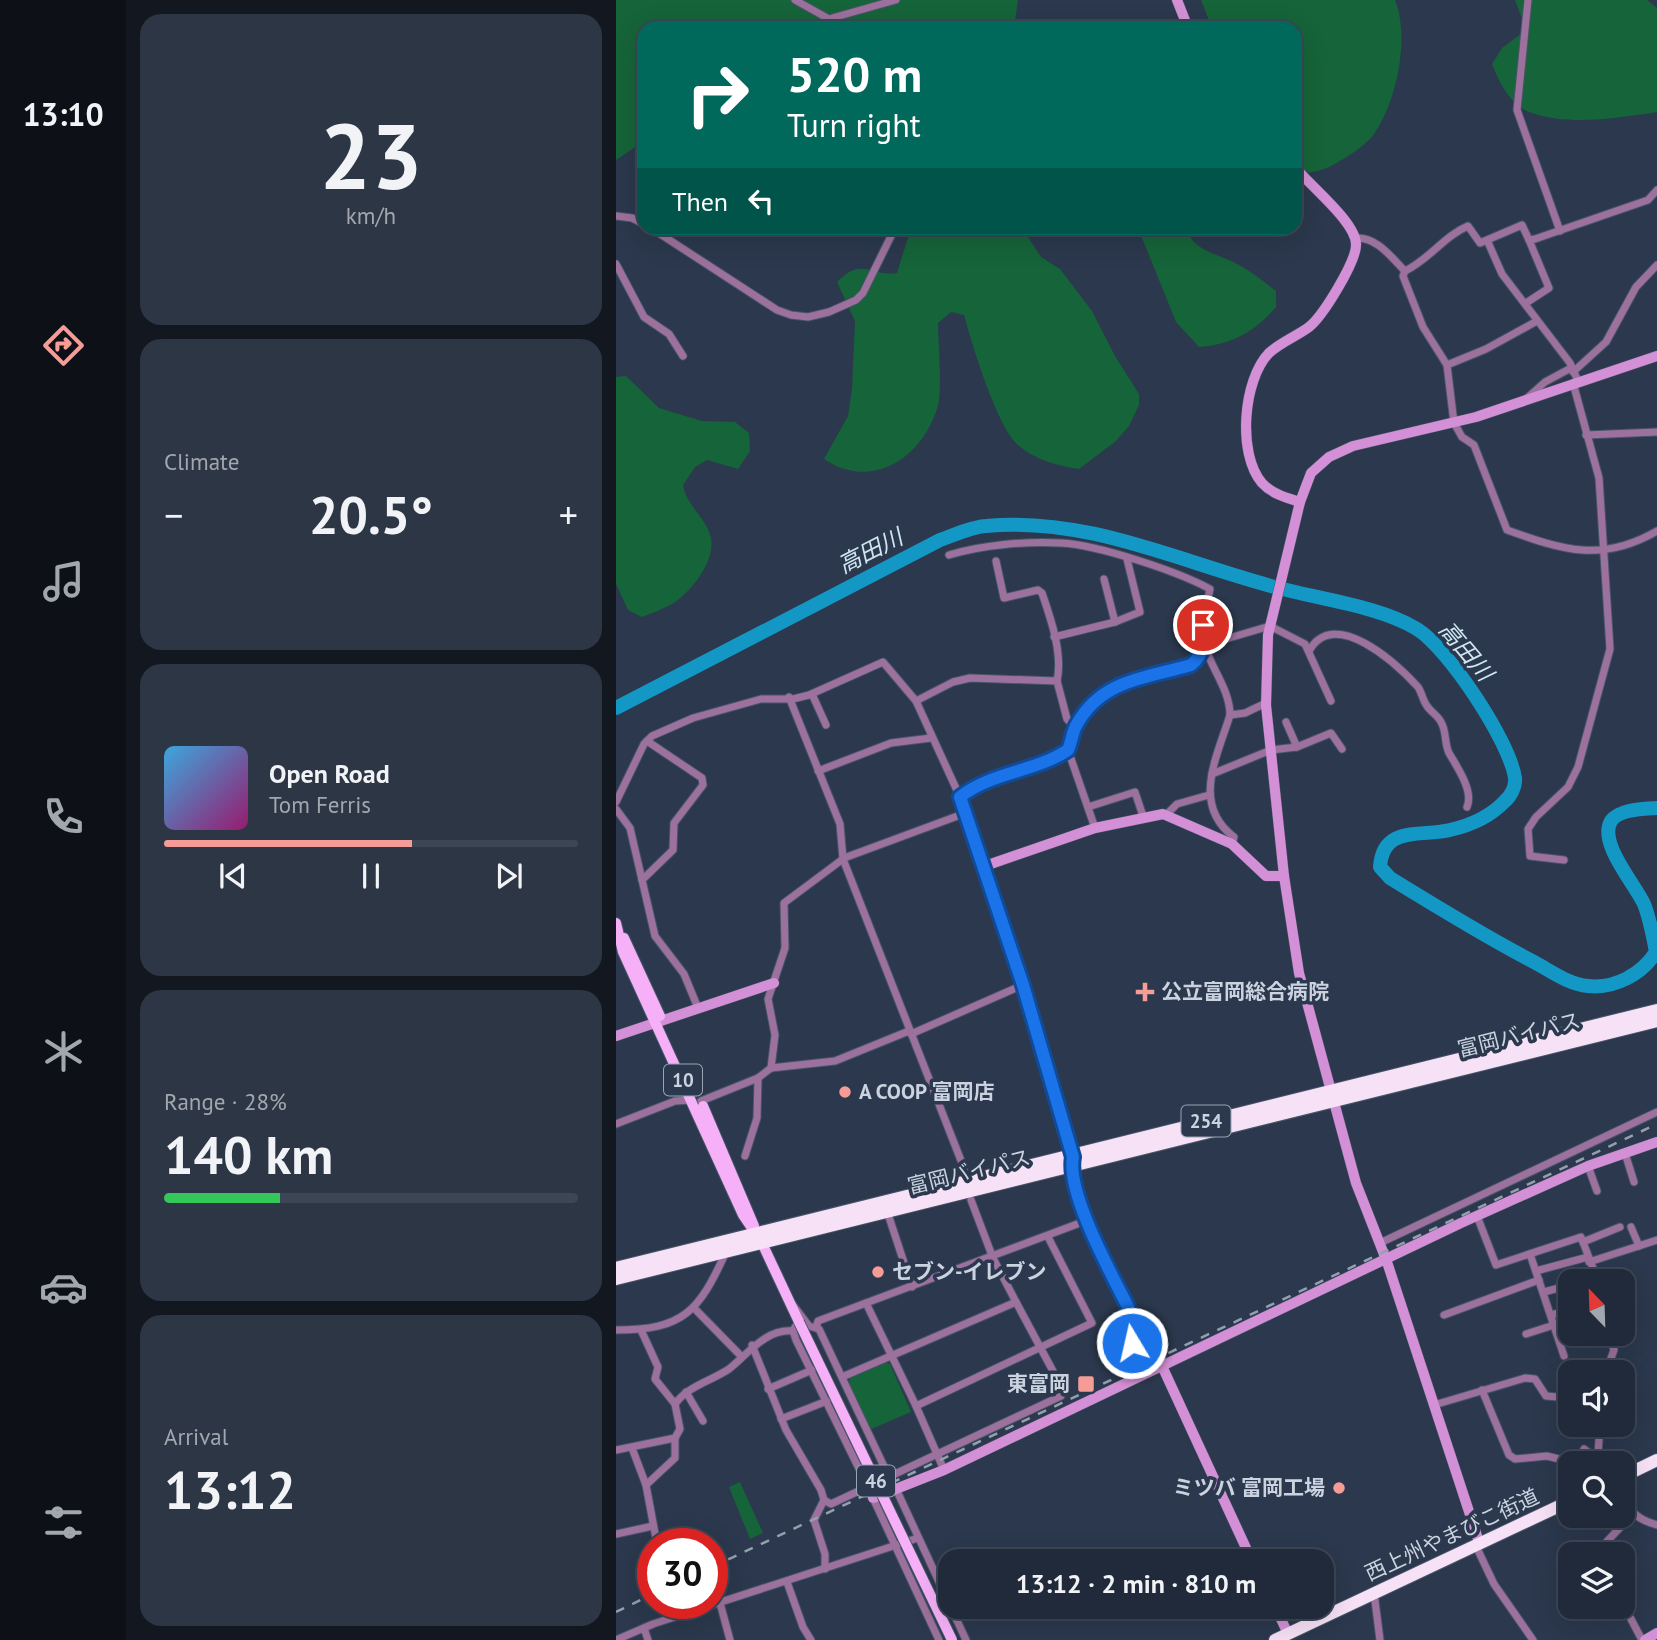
<!DOCTYPE html>
<html lang="en">
<head>
<meta charset="utf-8">
<style>
  body { margin:0; font-family:"PT Sans","Noto Sans JP",sans-serif; background:#2d3645; color:#f1f3f6; height:100vh; display:flex; flex-direction:column; font-size:26px; white-space:nowrap }
  * { box-sizing:border-box; margin:0 }
  p { font-size:23px; color:#a2a7af }
  .icon { flex:none; width:38px; height:38px; fill:none; stroke:currentColor; stroke-width:2; stroke-linecap:round; stroke-linejoin:round }
  .map { position:relative; flex:1; overflow:hidden }
  .drawer { display:flex; flex-direction:column; gap:14px; padding:14px; background:#121720; width:490px }
  .drawer>* { flex:none }
  .top-card { position:absolute; left:21px; top:21px; width:665px; height:214px; border-radius:21px; box-shadow:0 7px 28px #0002,0 0 0 2px #3d4654; background:#00695c; color:#fff; overflow:hidden }
  .needle { width:46px; rotate:337deg }
  .fabs { position:absolute; left:942px; top:1269px; display:grid; gap:14px }
  .fabs a { display:grid; place-items:center; width:77px; height:77px; border-radius:14px; background:#202a3a; box-shadow:0 7px 28px #0002,0 0 0 2px #3d4654; font-size:35px }
  .speed { position:absolute; left:21px; top:1528px; display:flex; gap:14px; font-size:35px; font-weight:700; text-align:center }
  .speed>* { display:grid; place-content:center; width:91px; height:91px; border-radius:50%; background:#202a3a; box-shadow:0 7px 28px #0002,0 0 0 2px #3d4654; line-height:1 }
  .speed .limit { border:10px solid #d22; background:#fff; color:#111 }
  .pin { position:absolute; display:grid; place-items:center; width:60px; height:60px; color:#fff; margin:-30px; border:4px solid #fff; border-radius:50%; box-shadow:0 2px 7px #0007 }
  .me { position:absolute; width:77px; margin:-38px; rotate:351deg; stroke-linejoin:round; filter:drop-shadow(0 0 5px #0008) }
  .turn { display:flex; align-items:center; gap:24px; height:147px; padding:0 35px; font-size:32px }
  .turn .icon { width:91px; height:91px; stroke-width:2.5 }
  .turn b { display:block; font-size:49px; line-height:60px }
  .then { display:flex; align-items:center; height:66px; padding:0 35px; background:#0003; gap:14px; font-size:26px }
  .big { font-size:52px; font-weight:800; line-height:1.1 }
  .drawer .tile { flex:1; display:flex; flex-direction:column; justify-content:center; gap:10px; min-width:0; padding:0 24px; border-radius:21px; background:#2d3645 }
  .drawer .dial { align-items:center; gap:0 }
  .dial b { font-size:91px; line-height:1 }
  .song { display:flex; align-items:center; gap:21px }
  .cover { width:84px; height:84px; border-radius:10px; background:linear-gradient(135deg,hsl(200 70% 55%),hsl(320 70% 35%)) }
  .played { height:7px; border-radius:4px; background:linear-gradient(90deg,#f59c96 60%,#3d4654 60%) }
  .keys { display:flex; justify-content:space-around; direction:ltr }
  .heat { display:flex; justify-content:space-between; align-items:center; font-size:38px; direction:ltr }
  .charge { height:10px; border-radius:5px; background:linear-gradient(90deg,#34c759 28%,#3d4654 0) }
  .trip { position:absolute; left:322px; top:1549px; width:396px; height:70px; border-radius:21px; background:#202a3a; box-shadow:0 7px 28px #0002,0 0 0 2px #3d4654; font-weight:800; line-height:70px; text-align:center }
  main { display:flex; flex:1; min-height:0 }
  .tabs { display:flex; flex-direction:column; width:126px; justify-content:space-around; align-items:center; background:#0d1117; color:#a2a7af }
  .tabs .icon { width:49px; height:49px }
  .tabs .on { color:#f59c96 }
  .tabs b { font-size:32px; color:#f1f3f6 }
  .map>svg:first-child { display:block }
</style>
</head>
<body>
<main>
<nav class="tabs">
<b>13:10</b>
<svg class="icon on" aria-label="directions" viewBox="0 0 24 24"><path d="M12 3l9 9-9 9-9-9zM9 14v-3h6M13 9l2 2-2 2"/></svg>
<svg class="icon" aria-label="music" viewBox="0 0 24 24"><path d="M9 18V5l10-2v13"/><circle cx="6" cy="18" r="3"/><circle cx="16" cy="16" r="3"/></svg>
<svg class="icon" aria-label="phone" viewBox="0 0 24 24"><path d="M5 4h4l2 5-3 2q2 4 5 5l2-3 5 2v4C11 20 4 13 5 4z"/></svg>
<svg class="icon" aria-label="climate" viewBox="0 0 24 24"><path d="M12 3v18M4 7l16 10M4 17L20 7"/></svg>
<svg class="icon" aria-label="car" viewBox="0 0 24 24"><path d="M5 17H2v-5l4-1 3-4h7l3 4 3 1v5h-3M9 17h6M6 11h13"/><circle cx="7" cy="17" r="2"/><circle cx="17" cy="17" r="2"/></svg>
<svg class="icon" aria-label="filters" viewBox="0 0 24 24"><path d="M4 7h16M4 17h16"/><circle cx="9" cy="7" r="2"/><circle cx="15" cy="17" r="2"/></svg>
</nav>
<section class="drawer">
<div class="tile dial"><b>23</b><p>km/h</p></div>
<div class="tile"><p>Climate</p>
<div class="heat"><a>−</a><b class="big">20.5°</b><a>+</a></div>
</div>
<div class="tile">
<div class="song"><i class="cover"></i><div><b>Open Road</b><p>Tom Ferris</p></div></div>
<div class="played"></div>
<div class="keys"><svg class="icon" aria-label="previous" viewBox="0 0 24 24"><path d="M18 5L8 12l10 7zM5 5v14"/></svg><svg class="icon" aria-label="pause" viewBox="0 0 24 24"><path d="M8 5v14M16 5v14"/></svg><svg class="icon" aria-label="next" viewBox="0 0 24 24"><path d="M6 5l10 7-10 7zM19 5v14"/></svg></div>
</div>
<div class="tile"><p>Range · 28%</p><b class="big">140 km</b><div class="charge"></div></div>
<div class="tile"><p>Arrival</p><b class="big">13:12</b></div>
</section>
<div class="map">
<svg width="1041" height="1640" viewBox="0 0 1041 1640">
  <rect width="100%" height="100%" fill="#2b384d"/>
  <!-- green -->
  <g fill="#166439">
    <path d="M0,0H402L398,28H28V141L0,160Z"/>
    <path d="M585,0H779C794,37 781,101 758,134C750,146 724,162 711,168C701,172 689,173 679,175V28H596Z"/>
    <path d="M899,0H1031L1041,8V112C1002,118 954,126 916,113C895,107 883,82 876,64L886,48L910,30Z"/>
    <path d="M295,228H406L425,257L444,269L476,311L499,356L523,394V405L513,426L500,441L463,469C442,466 420,460 403,446C381,428 356,344 348,315L335,312L322,323C322,344 327,392 321,409C305,459 255,491 208,459L232,416L236,388L239,321L221,282C246,256 255,277 281,273Z"/>
    <path d="M522,228H570C578,253 603,253 623,265C636,272 648,282 660,291V307C638,332 617,344 583,347L560,322Z"/>
    <path d="M10,376L43,408L86,421L119,422L133,433L134,451L122,469L91,460L79,467L67,485C70,504 86,514 93,532C104,556 76,592 56,604C47,609 36,613 26,617L12,610L0,584V377Z"/>
    <path d="M269,1362L274,1364L295,1412L253,1430L232,1385L234,1378Z"/>
    <path d="M124,1482L147,1533L134,1539L113,1487Z"/>
  </g>
  <g fill="none" stroke-linecap="round" stroke-linejoin="round">
    <!-- river -->
    <path stroke="#1398c5" stroke-width="14" d="M0,708L324,540C338,535 355,527 370,526C470,516 564,562 659,587C702,599 763,606 801,629C832,648 894,742 899,778C900,786 895,796 889,801C874,817 856,825 834,830C805,837 767,825 764,867L774,878C821,907 868,936 918,962C935,971 952,984 972,986C999,989 1026,974 1040,952C1037,936 1034,919 1028,904C1019,884 982,843 995,821C1003,809 1028,809 1041,808"/>
    <defs>
      <g id="street">
        <path d="M179,0L229,28"/>
        <path d="M912,0L901,110L944,231"/>
        <path d="M216,18L280,0"/>
        <path d="M0,216L16,218L28,224"/>
        <path d="M35,228L161,310L175,315L192,317L213,312L240,300L247,293L279,228"/>
        <path d="M740,238C761,237 775,257 789,271L787,276L807,327L831,365L838,423L846,437L858,445L891,530C947,550 986,563 1041,531"/>
        <path d="M871,240L886,274L954,363L962,381"/>
        <path d="M0,264L28,317L53,334L67,356"/>
        <path d="M789,271C814,259 828,236 852,226L864,243L906,225L913,240L919,239L1032,200L1041,190"/>
        <path d="M910,303L933,288L913,240"/>
        <path d="M831,365L870,349L921,321"/>
        <path d="M957,372L990,342L1020,287L1041,265"/>
        <path d="M911,398L929,382L955,368"/>
        <path d="M970,435L1041,432"/>
        <path d="M333,555C366,545 410,541 445,543C482,545 561,571 594,589C590,608 584,629 590,649C597,671 614,691 614,715C601,757 575,805 618,837L616,844"/>
        <path d="M380,561L388,598L422,590L426,593C435,619 447,654 441,681"/>
        <path d="M499,622L524,612L511,559"/>
        <path d="M438,637L499,622L488,579"/>
        <path d="M693,651C718,606 780,663 802,687C806,693 807,701 811,706C815,712 822,716 825,722C831,732 828,743 833,753C841,767 858,791 851,807"/>
        <path d="M196,694L210,725"/>
        <path d="M173,697L224,824L227,859L353,1181"/>
        <path d="M300,701L337,682L354,678L441,681L451,719L459,727"/>
        <path d="M614,715L629,713L650,703"/>
        <path d="M670,722L681,747"/>
        <path d="M452,750L479,828"/>
        <path d="M202,771L275,743L315,738"/>
        <path d="M596,774L655,750L681,747L715,733L726,749"/>
        <path d="M344,797C374,772 419,772 452,750C456,741 456,732 461,724C486,679 531,678 575,665L584,658L589,645L654,626L689,644L715,701"/>
        <path d="M0,802L28,744L36,736L77,718L145,699H177L193,695L267,662L300,701L344,797L407,985L457,1157"/>
        <path d="M472,807L519,792L527,816"/>
        <path d="M0,809L14,828L39,936L68,974L82,1008"/>
        <path d="M550,815L561,804L593,795"/>
        <path d="M228,858L347,814"/>
        <path d="M948,860L914,856L912,829L920,817L952,787L962,767L994,649L983,478L957,383"/>
        <path d="M26,880L57,850L58,823L87,785L86,778L31,741"/>
        <path d="M295,1034L407,985"/>
        <path d="M155,1068L159,1035L152,999L169,948L168,903L227,859"/>
        <path d="M85,1101L142,1078L155,1068L219,1061L293,1031"/>
        <path d="M0,1124L59,1101L76,1100"/>
        <path d="M1009,1153L1018,1182"/>
        <path d="M129,1156L141,1118L142,1078"/>
        <path d="M972,1166L981,1191"/>
        <path d="M271,1211L296,1287"/>
        <path d="M861,1216L880,1265L965,1237L982,1281"/>
        <path d="M471,1218L522,1325L521,1340L511,1344L504,1336L512,1320V1306"/>
        <path d="M1015,1227L1023,1246"/>
        <path d="M432,1237L476,1323L300,1406L250,1303L472,1220"/>
        <path d="M967,1242L1004,1227"/>
        <path d="M764,1243L1041,1112"/>
        <path d="M914,1254L948,1356"/>
        <path d="M973,1262L1041,1240"/>
        <path d="M920,1271L972,1257"/>
        <path d="M967,1281L981,1277"/>
        <path d="M928,1292L954,1285"/>
        <path d="M177,1305L193,1326L203,1329L273,1477"/>
        <path d="M79,1309L125,1356"/>
        <path d="M828,1315L923,1280"/>
        <path d="M935,1315L954,1310"/>
        <path d="M179,1327L177,1331L180,1340L252,1487"/>
        <path d="M200,1328L202,1321L250,1303"/>
        <path d="M0,1330C68,1330 83,1311 110,1252"/>
        <path d="M25,1330L42,1367L39,1379L59,1404"/>
        <path d="M910,1334L938,1325"/>
        <path d="M942,1336L954,1333"/>
        <path d="M136,1345L170,1430L205,1490L208,1500L198,1520L209,1554V1569"/>
        <path d="M990,1372L998,1350L992,1334"/>
        <path d="M226,1377L400,1302L377,1258L355,1200"/>
        <path d="M152,1389L196,1370"/>
        <path d="M866,1390L893,1455L899,1459L931,1456L959,1463"/>
        <path d="M70,1392L87,1421"/>
        <path d="M818,1405L909,1378L919,1379L930,1396L954,1398"/>
        <path d="M300,1406L328,1470"/>
        <path d="M165,1419L211,1401"/>
        <path d="M984,1424L982,1455L987,1463"/>
        <path d="M16,1448L30,1485"/>
        <path d="M968,1449L983,1460"/>
        <path d="M0,1450L59,1438L64,1429L59,1404C72,1386 95,1381 113,1369C131,1355 150,1328 177,1331"/>
        <path d="M281,1491L350,1640"/>
        <path d="M1006,1494C1016,1513 1020,1519 1041,1525"/>
        <path d="M257,1498L323,1640"/>
        <path d="M208,1500L215,1504L445,1396L446,1388L400,1302"/>
        <path d="M0,1534L37,1526"/>
        <path d="M41,1544L30,1485L59,1458V1438"/>
        <path d="M859,1544L878,1584L917,1640"/>
        <path d="M979,1554L1016,1515"/>
        <path d="M171,1582L187,1627L195,1640"/>
        <path d="M758,1593L764,1640"/>
        <path d="M1006,1602L1026,1640"/>
        <path d="M59,1603L63,1616"/>
        <path d="M104,1603L114,1640"/>
        <path d="M28,1628L32,1640"/>
        <path d="M0,1640L37,1624L302,1538"/>
      </g>
      <g id="secondary">
        <path d="M561,0L572,28"/>
        <path d="M679,167C694,186 741,223 740,245C740,262 707,316 693,327C681,336 665,342 653,353C627,380 621,454 646,483C656,494 671,498 684,502"/>
        <path d="M366,867L479,828L547,814L616,844L650,876H668"/>
        <path d="M0,1036L158,983"/>
        <path d="M455,1166L470,1215"/>
        <path d="M546,1366L636,1561"/>
        <path d="M257,1498L328,1470L845,1223L972,1166L1041,1142"/>
        <path d="M863,1542L771,1262L740,1183L683,973L668,876L650,705L652,635L684,502L695,473L713,457L737,446L860,417L1041,356"/>
        <path d="M659,1606L672,1634"/>
        <path d="M1029,1640L1041,1633"/>
      </g>
      <g id="primary">
        <path d="M0,923L7,952L127,1215L146,1243L183,1322"/>
        <path d="M8,938L44,1016"/>
        <path d="M87,1106L138,1226"/>
      </g>
      <g id="highway">
        <path d="M0,1268L1041,1010"/>
        <path d="M0,1279L1041,1021"/>
        <path d="M1006,1477L1041,1460"/>
        <path d="M659,1640L954,1501"/>
      </g>
    </defs>
    <!-- street casing -->
    <use href="#street" stroke="#485467" stroke-width="9"/>
    <!-- secondary casing -->
    <use href="#secondary" stroke="#485467" stroke-width="11"/>
    <!-- primary casing -->
    <use href="#primary" stroke="#485467" stroke-width="12"/>
    <!-- highway casing -->
    <use href="#highway" stroke="#485467" stroke-width="14"/>
    <!-- street -->
    <use href="#street" stroke="#9c719d" stroke-width="7"/>
    <!-- secondary -->
    <use href="#secondary" stroke="#d490d6" stroke-width="10"/>
    <!-- primary -->
    <use href="#primary" stroke="#f5b0f8" stroke-width="10"/>
    <!-- highway -->
    <use href="#highway" stroke="#f6e1f6" stroke-width="12"/>
    <!-- rail -->
    <g stroke="#95a0af" stroke-width="2.5" stroke-dasharray="9 9" stroke-linecap="butt">
      <path d="M96,1567L1041,1124"/>
      <path d="M0,1612L37,1594"/>
    </g>
    <defs>
      <path id="primary-bridge" d="M183,1322L336,1640"/>
    </defs>
    <!-- primary-bridge casing -->
    <use href="#primary-bridge" stroke="#485467" stroke-width="12" stroke-linecap="butt"/>
    <!-- primary-bridge -->
    <use href="#primary-bridge" stroke="#f5b0f8" stroke-width="10"/>
  </g>
  <g fill="none" stroke-linecap="round" stroke-linejoin="round">
    <defs>
      <path id="route" d="M516,1343L508,1342L504,1336L512,1320V1307C495,1273 450,1192 457,1157L407,985L344,797C375,772 419,772 452,750C456,741 456,732 461,724C486,679 531,678 575,665C589,653 589,642 587,625"/>
    </defs>
    <!-- route casing -->
    <use href="#route" stroke="#114b97" stroke-width="18"/>
    <!-- route -->
    <use href="#route" stroke="#1a73e8" stroke-width="12"/>
  </g>
  <!-- markers -->
  <g fill="#f59c96" stroke="#2b384d" stroke-width="2.5">
    <path d="M525.5 981.5h7v7h7v7h-7v7h-7v-7h-7v-7h7z"/>
    <circle cx="229" cy="1092" r="7"/>
    <circle cx="262" cy="1272" r="7"/>
    <rect x="461" y="1375" width="18" height="18" rx="3.5"/>
    <circle cx="723" cy="1488" r="7"/>
  </g>
  <g text-anchor="middle" stroke-width="7" stroke-linejoin="round" paint-order="stroke">
    <!-- shield labels -->
    <g fill="#2b384d" stroke="#9aa4b3" stroke-width="2">
      <rect x="48" y="1064.5" width="38" height="31" rx="5"/>
      <rect x="565.5" y="1105.5" width="49" height="31" rx="5"/>
      <rect x="241" y="1465.5" width="38" height="31" rx="5"/>
    </g>
    <g font-size="19" font-weight="bold" fill="#cad3df">
      <text x="67" y="1087">10</text>
      <text x="590" y="1128">254</text>
      <text x="260" y="1488">46</text>
    </g>
    <!-- poi labels -->
    <g font-size="21" font-weight="bold" fill="#cad3df" stroke="#2b384d" text-anchor="start">
      <text x="545" y="999">公立富岡総合病院</text>
      <text x="243" y="1099">A COOP 富岡店</text>
      <text x="276" y="1279">セブン-イレブン</text>
      <text x="454" y="1391" text-anchor="end">東富岡</text>
      <text x="709" y="1495" text-anchor="end">ミツバ 富岡工場</text>
    </g>
    <!-- street labels -->
    <g font-size="21" fill="#cad3df" stroke="#2b384d">
      <text transform="translate(903 1035) rotate(-14)" y="7">富岡バイパス</text>
      <text transform="translate(353 1172) rotate(-14)" y="7">富岡バイパス</text>
      <text transform="translate(836 1535) rotate(-25)" y="7">西上州やまびこ街道</text>
    </g>
    <!-- water labels -->
    <g font-size="23" font-style="italic" fill="#d0e8f3" stroke="#2b384d">
      <text transform="translate(254 551) rotate(-27)" y="8">高田川</text>
      <text transform="translate(850 651) rotate(50)" y="8">高田川</text>
    </g>
  </g>
</svg>
<div class="fabs">
<a><svg class="needle" viewBox="-14 -14 28 28"><path d="M0-13l5 13h-10z" fill="#e53935"/><path d="M0 13l5-13h-10z" fill="#a2a7af"/></svg></a>
<a><svg class="icon" aria-label="sound" viewBox="0 0 24 24"><path d="M4 9h4l5-4v14l-5-4H4zM17 9q2 3 0 6"/></svg></a>
<a><svg class="icon" aria-label="search" viewBox="0 0 24 24"><circle cx="10" cy="10" r="6"/><path d="M15 15l6 6"/></svg></a>
<a><svg class="icon" aria-label="layers" viewBox="0 0 24 24"><path d="M12 4l9 5-9 5-9-5zM3 14l9 5 9-5"/></svg></a>
</div>
<div class="speed"><div class="limit">30</div></div>
<div class="pin" style="left:587px;top:625px;background:#d93025"><svg class="icon" aria-label="arrive" viewBox="0 0 24 24"><path d="M6 21V4h12l-3 4 3 4H6"/></svg></div>
<svg class="me" style="left:516px;top:1343px" viewBox="-20 -20 40 40"><circle r="17" fill="#1a73e8" stroke="#fff" stroke-width="3"/><path d="M0-11L8 9 0 5-8 9z" fill="#fff"/></svg>
<div class="trip">13:12 · 2 min · 810 m</div>
<div class="top-card">
<div class="turn"><svg class="icon" aria-label="right" viewBox="0 0 24 24"><path d="M7 20v-9h11M14 6l5 5-5 5"/></svg><div><b>520 m</b>Turn right</div></div>
<div class="then">Then<svg class="icon" aria-label="left" viewBox="0 0 24 24"><path d="M17 20v-9H6M10 6l-5 5 5 5"/></svg></div>
</div>
</div>
</main>
</body>
</html>
